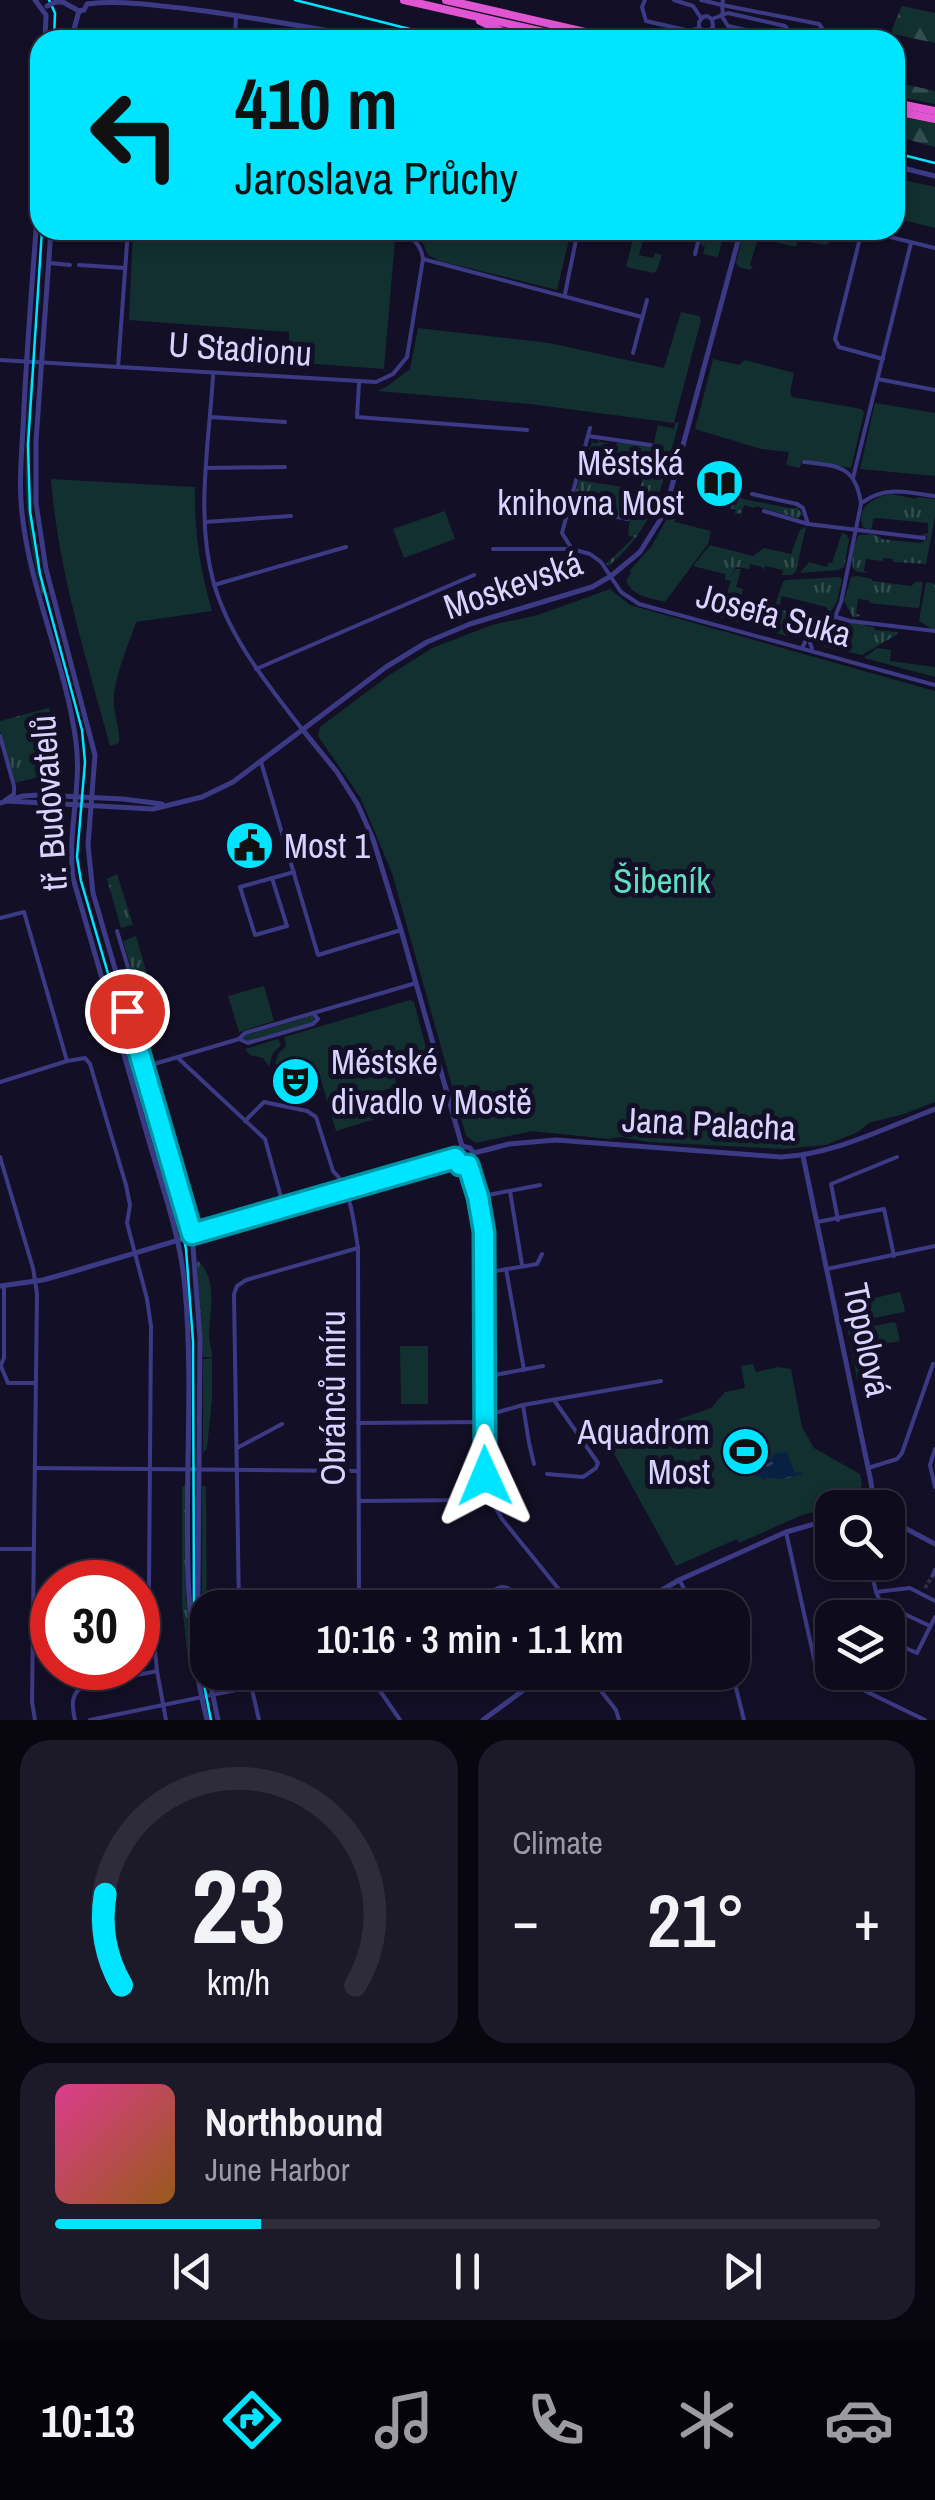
<!DOCTYPE html>
<html lang="en">
<head>
<meta charset="utf-8">
<style>
  body { margin:0; font-family:"Archivo Narrow",sans-serif; background:#1c1929; color:#f1f3f6; height:100vh; display:flex; flex-direction:column; font-size:38px; white-space:nowrap }
  * { box-sizing:border-box; margin:0 }
  p { font-size:32px; color:#9b9ba3 }
  .icon { flex:none; width:55px; height:55px; fill:none; stroke:currentColor; stroke-width:2; stroke-linecap:round; stroke-linejoin:round }
  .map { position:relative; height:1720px; overflow:hidden }
  .drawer { display:flex; flex-direction:column; gap:20px; padding:20px; background:#08060f; flex:1 }
  .drawer>* { flex:none }
  .top-card { position:absolute; left:30px; top:30px; width:875px; height:210px; border-radius:30px; box-shadow:0 5px 15px #0003,0 0 0 2px #2e2b3b; background:#00e5ff; color:#111; overflow:hidden }
  .controls { position:absolute; left:815px; top:1490px; display:grid; gap:20px }
  .controls a { display:grid; place-items:center; width:90px; height:90px; border-radius:20px; background:#0e0b1c; box-shadow:0 5px 15px #0003,0 0 0 2px #2e2b3b; font-size:50px }
  .speed { position:absolute; left:30px; top:1560px; display:flex; gap:20px; font-size:50px; font-weight:700; text-align:center }
  .speed>* { display:grid; place-content:center; width:130px; height:130px; border-radius:50%; background:#0e0b1c; box-shadow:0 5px 15px #0003,0 0 0 2px #2e2b3b; line-height:1 }
  .speed .limit { border:15px solid #d22; background:#fff; color:#111 }
  .pin { position:absolute; display:grid; place-items:center; width:85px; height:85px; color:#fff; margin:-42px; border:5px solid #fff; border-radius:50%; box-shadow:0 2px 10px #0007 }
  .me { position:absolute; width:110px; margin:-55px; rotate:359deg; stroke-linejoin:round; filter:drop-shadow(0 0 8px #0008) }
  .turn { display:flex; align-items:center; gap:35px; height:210px; padding:0 40px; font-size:45px }
  .turn .icon { width:130px; height:130px; stroke-width:2.5 }
  .turn b { display:block; font-size:70px; line-height:85px }
  .big { font-size:75px; font-weight:600; line-height:1.1 }
  .drawer .card { flex:1; display:flex; flex-direction:column; justify-content:center; gap:15px; min-width:0; padding:0 35px; border-radius:30px; background:#1c1929 }
  .drawer .dial { align-items:center; gap:0 }
  .dial svg { height:260px; overflow:visible; fill:none; stroke:#2e2b3b; stroke-width:7; stroke-linecap:round; text-anchor:middle }
  .dial text { fill:#f1f3f6; stroke:none }
  .song { display:flex; align-items:center; gap:30px }
  .cover { width:120px; height:120px; border-radius:15px; background:linear-gradient(135deg,hsl(330 70% 55%),hsl(30 70% 35%)) }
  .played { height:10px; border-radius:5px; background:linear-gradient(90deg,#00e5ff 25%,#2e2b3b 25%) }
  .keys { display:flex; justify-content:space-around; direction:ltr }
  .heat { display:flex; justify-content:space-between; align-items:center; font-size:55px; direction:ltr }
  .drawer .tiles { flex:1; display:grid; gap:20px; grid-template-columns:1fr 1fr }
  .card:last-child { grid-column:span 2 }
  .trip { position:absolute; left:190px; top:1590px; width:560px; height:100px; border-radius:30px; background:#0e0b1c; box-shadow:0 5px 15px #0003,0 0 0 2px #2e2b3b; font-weight:600; line-height:100px; text-align:center }
  .tabs { display:flex; height:160px; justify-content:space-around; align-items:center; background:#06040b; color:#9b9ba3 }
  .tabs .icon { width:70px; height:70px }
  .tabs .selected { color:#00e5ff }
  .tabs b { font-size:45px; color:#f1f3f6 }
  .map>svg:first-child { display:block }
</style>
</head>
<body>
<div class="map">
<svg width="935" height="1720" viewBox="0 0 935 1720">
  <defs>
    <pattern id="grass-tufts" width="24" height="20" patternUnits="userSpaceOnUse" patternTransform="scale(2.5)"><rect width="24" height="20" fill="#12302f"/><path d="M3 7l-1-3M5 7V3M7 7l1-3M15 17l-1-3M17 17v-4M19 17l1-3" fill="none" stroke="#344d4e"/></pattern>
    <pattern id="forest-firs" width="22" height="20" patternUnits="userSpaceOnUse" patternTransform="scale(2.5)"><rect width="22" height="20" fill="#12302f"/><path d="M5 1l3.5 6h-7zM16 11l3.5 6h-7z" fill="#344d4e"/></pattern>
    <pattern id="water-ripples" width="26" height="14" patternUnits="userSpaceOnUse" patternTransform="scale(2.5)"><rect width="26" height="14" fill="#0a1f44"/><path d="M2 4q2-2 4 0t4 0M15 11q2-2 4 0t4 0" fill="none" stroke="#2d3f60"/></pattern>
  </defs>
  <rect width="100%" height="100%" fill="#130f26"/>
  <!-- grass -->
  <g fill="url(#grass-tufts)">
    <path d="M30,378H32C26,451 24,523 45,594L42,595C22,517 23,457 30,378Z"/>
    <path d="M679,422C662,483 659,522 609,566L606,564L634,537L628,535L630,518L601,513V509L577,505L576,508L573,503L579,480L640,490L644,472L615,467V463L591,459L589,462L586,457L593,440V443H598L599,439L600,442L616,445L618,441L653,447L658,425L674,429L675,423Z"/>
    <path d="M891,494L916,499L917,497L935,499V516L926,564L893,562V559L883,558L882,561L866,559L864,571L868,573L858,572L853,569C851,558 854,544 859,535L872,534L880,537L881,539L920,543L927,539V536L919,535L928,533V523L878,518L873,519L872,528L869,530L863,527C855,507 874,497 891,494Z"/>
    <path d="M738,496L743,499L793,509L797,507L803,515L797,518L756,506L754,508L744,505L740,518V513L735,514L736,510L730,508L731,504L736,505Z"/>
    <path d="M806,527L796,571L792,575H782L783,570L765,566L763,570L762,567L750,564L749,569L736,567L730,578L736,569H741L736,587L743,589L739,604L772,614L783,582L786,580L840,577L842,580L837,601L830,613L826,607L782,596L779,609L819,619L824,616L825,618L816,626L791,637L712,615L723,603L731,581L725,580V574L693,566L710,545L753,556L764,548L791,554L800,530Z"/>
    <path d="M842,533L847,535L849,540L844,567L838,570L800,573L809,562L827,567L829,562L832,563Z"/>
    <path d="M858,576L872,579V581L911,586L916,582H923L919,608L869,603V600L858,599L856,613L861,616L853,617L844,601L851,577Z"/>
    <path d="M926,582L935,584V631L919,621Z"/>
    <path d="M845,622L865,623V626L874,627L875,630L898,632V634L862,655L825,647L819,639L820,634L829,628Z"/>
    <path d="M49,708L64,769L60,772L14,783L0,731V721Z"/>
    <path d="M117,874L133,925L121,928L107,879Z"/>
    <path d="M136,936L151,988L138,992L123,941Z"/>
    <path d="M311,1016L315,1018L313,1022L248,1041L243,1039L246,1035Z"/>
    <path d="M197,1260C218,1279 210,1308 209,1334C209,1343 212,1349 212,1357H203Z"/>
    <path d="M212,1358V1398L207,1448L203,1453V1359Z"/>
    <path d="M186,1485V1596L192,1664L188,1661L182,1604V1487Z"/>
    <path d="M202,1486H206L207,1652L202,1593Z"/>
  </g>
  <!-- forest -->
  <g fill="url(#forest-firs)">
    <path d="M902,6L935,13V43L893,34L892,29Z"/>
    <path d="M895,82L935,91V104L895,96Z"/>
    <path d="M895,116L935,123V147L895,136Z"/>
  </g>
  <!-- park -->
  <g fill="#12302f">
    <path d="M895,178L935,187V228L895,218Z"/>
    <path d="M133,230H376L395,240L384,369L289,362V332L129,320Z"/>
    <path d="M406,230H551L569,240L557,290L440,261L428,255L422,241Z"/>
    <path d="M635,230H646L639,255L653,258L655,253L662,255L657,270L654,273L626,267Z"/>
    <path d="M703,230H725L718,257L703,254L705,247L700,244Z"/>
    <path d="M744,230H833L830,242L826,245L798,240L796,247L758,238L750,265L753,267L750,270L739,267L736,263Z"/>
    <path d="M681,312L699,316L701,320L674,423L530,404L377,391L386,387L410,369L418,328L549,343L664,368Z"/>
    <path d="M713,359L739,365L745,360L794,373L790,392L792,397L862,409L864,413L851,468L802,460L800,468L786,465L789,452L761,449L695,429Z"/>
    <path d="M875,403L935,413V476L860,469Z"/>
    <path d="M51,479L195,487C194,532 200,568 212,611L136,622C129,644 113,679 114,702C114,716 120,727 119,743L110,746C86,657 58,570 51,479Z"/>
    <path d="M445,511L455,539L404,558L393,529Z"/>
    <path d="M669,515L675,517V522L711,531L708,544L665,602C650,598 632,596 626,581L631,573L630,570L651,547Z"/>
    <path d="M610,589L630,605L935,691V1102L904,1114L869,1123L858,1132L826,1145L783,1149L648,1142L621,1137L608,1139L532,1131L476,1143L466,1136L392,873L360,797L318,736L320,727L388,676L432,648L492,625L538,615Z"/>
    <path d="M877,648L891,650L890,661L935,667V677L864,658Z"/>
    <path d="M264,986L274,1021L239,1032L228,996Z"/>
    <path d="M410,1000L414,1002L430,1063L394,1074L397,1086L368,1095L375,1119L336,1131L318,1070L312,1062L293,1056L286,1061L285,1068L275,1064L278,1054L286,1046L284,1037Z"/>
    <path d="M278,1039L281,1045L273,1053L269,1067L263,1058L250,1055L245,1049Z"/>
    <path d="M900,1292L905,1310L904,1312L870,1319L866,1300Z"/>
    <path d="M894,1322L896,1324L900,1341L872,1346L877,1375L857,1379L848,1331Z"/>
    <path d="M400,1346H428V1404H401Z"/>
    <path d="M753,1364L756,1372L778,1367L791,1369L802,1427L814,1448L860,1474L862,1484L860,1493L852,1502L802,1515L739,1543L737,1539L676,1566L611,1448L662,1433L665,1439L662,1425L711,1408L725,1392L745,1388L741,1366Z"/>
  </g>
  <!-- water -->
  <path fill="url(#water-ripples)" d="M787,1452L795,1473L801,1472L802,1474L785,1479L768,1478L767,1476L766,1480L746,1470L761,1453L772,1459L773,1454Z"/>
  <g fill="none" stroke-linecap="round" stroke-linejoin="round">
    <!-- minor-tunnel -->
    <path stroke="#312d47" stroke-width="4" stroke-dasharray="4 2" stroke-linecap="butt" d="M925,1588L933,1575"/>
    <!-- minor -->
    <g stroke="#3d3a85" stroke-width="4">
      <path d="M645,0L642,7L646,21L690,31L699,28L707,32L713,27L712,19"/>
      <path d="M674,0L693,6L701,18"/>
      <path d="M701,0L722,5L723,14"/>
      <path d="M723,0L722,5L819,24L822,28L819,40"/>
      <path d="M721,15L728,26L773,36"/>
      <path d="M699,28V22L703,17L707,16L712,19L728,13L785,26L789,31V40"/>
      <path d="M711,31L719,38L728,40"/>
      <path d="M235,40L236,15"/>
      <path d="M862,230L835,339L839,347L883,359"/>
      <path d="M862,230L935,248"/>
      <path d="M695,254L701,230"/>
      <path d="M423,259L642,317"/>
      <path d="M50,263L70,265"/>
      <path d="M79,265L125,268"/>
      <path d="M565,294L578,230"/>
      <path d="M633,353L647,300"/>
      <path d="M0,360L376,382L393,374L407,357L423,259C421,242 410,237 395,230"/>
      <path d="M118,367L128,230"/>
      <path d="M213,376C209,444 195,517 214,584C230,639 268,685 302,729"/>
      <path d="M878,379L935,390"/>
      <path d="M359,383L357,417L527,430"/>
      <path d="M210,417L285,422"/>
      <path d="M590,428L562,533L572,549L590,554L601,562L621,592L639,604L935,685"/>
      <path d="M588,436L651,445"/>
      <path d="M581,462L641,472"/>
      <path d="M804,462C837,466 856,465 861,504L841,602L835,617L814,635L810,643L812,648"/>
      <path d="M206,468L285,467"/>
      <path d="M853,478L911,243"/>
      <path d="M752,494L797,504L803,508L808,524"/>
      <path d="M863,502C887,485 908,493 935,496"/>
      <path d="M569,508L628,519"/>
      <path d="M764,511L808,524L924,538"/>
      <path d="M205,522L291,516"/>
      <path d="M493,549H572"/>
      <path d="M214,585L346,547"/>
      <path d="M836,617L850,621L935,631"/>
      <path d="M802,648L809,634L825,623"/>
      <path d="M256,669L474,575"/>
      <path d="M0,736L14,786V794L5,800"/>
      <path d="M261,762L318,955L401,930"/>
      <path d="M272,878L287,926L255,935L240,887L294,872"/>
      <path d="M0,918L24,912L67,1061"/>
      <path d="M117,931L140,1007L127,1011"/>
      <path d="M239,1039L248,1043L313,1024L318,1019L313,1013"/>
      <path d="M178,1058L265,1139L284,1208"/>
      <path d="M144,1067L239,1039L245,1033L416,983"/>
      <path d="M0,1082L67,1061L85,1058L90,1064L126,1185L130,1205L127,1223L147,1299L151,1326L149,1589L157,1671L166,1720"/>
      <path d="M245,1121L264,1102L307,1111L316,1117L333,1171C351,1187 354,1224 358,1248L359,1608"/>
      <path d="M0,1157L33,1268L37,1294L32,1702L35,1720"/>
      <path d="M468,1165L478,1197L484,1232L486,1491L502,1519L574,1608"/>
      <path d="M510,1191L522,1265"/>
      <path d="M478,1197L540,1185"/>
      <path d="M838,1220L831,1184L897,1157"/>
      <path d="M817,1222L884,1209L894,1256"/>
      <path d="M506,1269L524,1370"/>
      <path d="M827,1269L935,1246"/>
      <path d="M484,1273L537,1264L542,1254"/>
      <path d="M0,1364L8,1383H36"/>
      <path d="M1,1365L4,1358V1286"/>
      <path d="M484,1377L543,1366"/>
      <path d="M523,1405L529,1443L534,1464"/>
      <path d="M484,1416L523,1405L661,1381"/>
      <path d="M358,1423L483,1422"/>
      <path d="M237,1448L282,1424"/>
      <path d="M935,1449L930,1465L935,1487"/>
      <path d="M35,1468L358,1471"/>
      <path d="M868,1468L897,1459L902,1453L933,1364"/>
      <path d="M547,1474L583,1477L596,1468L598,1463L554,1400"/>
      <path d="M360,1501L469,1500L481,1498L486,1491"/>
      <path d="M786,1532L815,1663L824,1671L925,1720"/>
      <path d="M0,1549H34"/>
      <path d="M869,1562L876,1592L910,1588L935,1601"/>
      <path d="M933,1575L935,1570"/>
      <path d="M680,1581L694,1608"/>
      <path d="M876,1592L881,1603L930,1626"/>
      <path d="M239,1608L234,1294L237,1286L246,1280L358,1248"/>
      <path d="M472,1608C501,1584 502,1576 528,1608"/>
      <path d="M901,1646L917,1653L935,1617"/>
      <path d="M248,1672L259,1720"/>
      <path d="M367,1672L400,1720"/>
      <path d="M586,1672L616,1710L619,1720"/>
      <path d="M732,1672L744,1720"/>
      <path d="M598,1686L617,1672"/>
      <path d="M75,1720C72,1706 70,1695 83,1686L157,1671"/>
      <path d="M90,1720L324,1672"/>
    </g>
    <!-- tertiary -->
    <g stroke="#3d3a85" stroke-width="5">
      <path d="M35,0L46,15L45,40"/>
      <path d="M56,2H63L79,11L84,10L87,4C119,0 149,5 181,8C249,16 316,29 383,40"/>
      <path d="M71,40L79,11"/>
      <path d="M895,166L935,176"/>
      <path d="M40,172C35,250 28,328 24,407C23,441 18,479 22,513C30,591 66,664 76,742C82,787 67,832 73,878C98,966 124,1053 149,1141C163,1189 181,1239 185,1288C198,1432 171,1579 207,1720"/>
      <path d="M51,230L36,441V503L46,569L95,755L88,845L93,893L192,1234L200,1339L198,1596L208,1667"/>
      <path d="M302,729L337,772L358,805L373,839L401,930L462,1146"/>
      <path d="M7,801L153,809L202,797L233,782L386,667L427,642L470,624L592,587L611,576L640,552L665,512L741,230"/>
      <path d="M0,803L23,796L39,795L123,799L162,804"/>
      <path d="M474,1153L509,1144L556,1140L781,1157C835,1154 885,1128 935,1109"/>
      <path d="M803,1156L871,1482L873,1499L879,1502L882,1508"/>
      <path d="M455,1158L460,1165L465,1166L473,1161L474,1153"/>
      <path d="M455,1158V1152L462,1146L470,1148L474,1153"/>
      <path d="M0,1286L43,1280L68,1273L455,1158"/>
      <path d="M861,1508L866,1500L873,1499"/>
      <path d="M888,1519L935,1544"/>
      <path d="M631,1608L679,1580L786,1532L832,1519"/>
      <path d="M208,1672L218,1720"/>
      <path d="M483,1720L548,1672"/>
    </g>
    <!-- trunk -->
    <g stroke="#e055d1" stroke-width="8">
      <path d="M404,0L579,40"/>
      <path d="M446,0L620,40"/>
      <path d="M480,21L520,40"/>
      <path d="M895,103L935,111"/>
      <path d="M895,111L935,119"/>
    </g>
    <!-- tram -->
    <g stroke="#00e5ff" stroke-width="2.5">
      <path d="M49,0L55,13L54,40"/>
      <path d="M295,0L453,40"/>
      <path d="M895,153L935,163"/>
      <path d="M42,230L28,445L30,511L40,574L82,730L85,762L77,857L81,881L180,1220L186,1249L193,1341L194,1616L198,1655L211,1720"/>
    </g>
    <!-- tertiary-bridge -->
    <path stroke="#3d3a85" stroke-width="5" d="M47,6L56,2"/>
  </g>
  <g fill="none" stroke-linecap="round" stroke-linejoin="round">
    <defs>
      <path id="route" d="M127,1011L192,1234L455,1158L460,1165H468L478,1197L484,1232L485,1476"/>
    </defs>
    <!-- route casing -->
    <use href="#route" stroke="#0095a6" stroke-width="25"/>
    <!-- route -->
    <use href="#route" stroke="#00e5ff" stroke-width="18"/>
  </g>
  <!-- icons -->
  <defs>
    <symbol id="library-disc" viewBox="-11 -11 22 22"><circle r="9.5" fill="#00e5ff" stroke="#130f26"/><path d="M-6-4Q-3-5.5-.7-3.5V5Q-3 3-6 4ZM6-4Q3-5.5 .7-3.5V5Q3 3 6 4Z" fill="#111"/></symbol>
    <symbol id="civic-disc" viewBox="-11 -11 22 22"><circle r="9.5" fill="#00e5ff" stroke="#130f26"/><path d="M-.6-6.5H3V-4.5H.6V-3L4-1V1h2V6H-6V1h2V-1L-.6-3ZM-1.2 2.5V6h2.4V2.5Z" fill="#111"/></symbol>
    <symbol id="theatre-disc" viewBox="-11 -11 22 22"><circle r="9.5" fill="#00e5ff" stroke="#130f26"/><path d="M-5-5.5Q0-4 5-5.5V0Q5 5 0 6Q-5 5-5 0ZM-3.3-2.5H-1v1.5H-3.3ZM1-2.5H3.3v1.5H1ZM-2.8 1Q0 5.5 2.8 1Z" fill="#111"/></symbol>
    <symbol id="stadium-disc" viewBox="-11 -11 22 22"><circle r="9.5" fill="#00e5ff" stroke="#130f26"/><path d="M0-5a6.5 5 0 1 0 0 10a6.5 5 0 1 0 0-10ZM-3.5-1.8h7v3.6h-7Z" fill="#111"/></symbol>
  </defs>
  <g fill-rule="evenodd">
    <use href="#library-disc" x="692" y="456" width="55" height="55"/>
    <use href="#civic-disc" x="222" y="818" width="55" height="55"/>
    <use href="#theatre-disc" x="268" y="1054" width="55" height="55"/>
    <use href="#stadium-disc" x="718" y="1424" width="55" height="55"/>
  </g>
  <g text-anchor="middle" stroke-width="10" stroke-linejoin="round" paint-order="stroke">
    <!-- street labels -->
    <g font-size="35" fill="#d9d4ff" stroke="#130f26">
      <text transform="translate(240 349) rotate(4)" y="12">U Stadionu</text>
      <text transform="translate(513 585) rotate(-19)" y="12">Moskevská</text>
      <text transform="translate(774 615) rotate(15)" y="12">Josefa Suka</text>
      <text transform="translate(49 803) rotate(-94)" y="12">tř. Budovatelů</text>
      <text transform="translate(709 1124) rotate(3)" y="12">Jana Palacha</text>
      <text transform="translate(867 1340) rotate(78)" y="12">Topolová</text>
      <text transform="translate(333 1398) rotate(-90)" y="12">Obránců míru</text>
    </g>
    <!-- poi labels -->
    <g font-size="35" fill="#d9d4ff" stroke="#130f26" text-anchor="end">
      <text x="684" y="475">Městská<tspan x="684" dy="40">knihovna Most</tspan></text>
      <text x="284" y="858" text-anchor="start">Most 1</text>
      <text x="331" y="1074" text-anchor="start">Městské<tspan x="331" dy="40">divadlo v Mostě</tspan></text>
      <text x="710" y="1444">Aquadrom<tspan x="710" dy="40">Most</tspan></text>
    </g>
    <!-- park labels -->
    <g font-size="35" fill="#5fe0c0" stroke="#130f26">
      <text x="662" y="893">Šibeník</text>
    </g>
  </g>
</svg>
<div class="controls">
<a><svg class="icon" aria-label="search" viewBox="0 0 24 24"><circle cx="10" cy="10" r="6"/><path d="M15 15l6 6"/></svg></a>
<a><svg class="icon" aria-label="layers" viewBox="0 0 24 24"><path d="M12 4l9 5-9 5-9-5zM3 14l9 5 9-5"/></svg></a>
</div>
<div class="speed"><div class="limit">30</div></div>
<div class="pin" style="left:127px;top:1011px;background:#d93025"><svg class="icon" aria-label="arrive" viewBox="0 0 24 24"><path d="M6 21V4h12l-3 4 3 4H6"/></svg></div>
<svg class="me" style="left:485px;top:1476px" viewBox="-20 -20 40 40"><path d="M0-17L14 15 0 8-14 15z" fill="#00e5ff" stroke="#fff" stroke-width="4"/></svg>
<div class="trip">10:16 · 3 min · 1.1 km</div>
<div class="top-card">
<div class="turn"><svg class="icon" aria-label="left" viewBox="0 0 24 24"><path d="M17 20v-9H6M10 6l-5 5 5 5"/></svg><div><b>410 m</b>Jaroslava Průchy</div></div>
</div>
</div>
<section class="drawer">
<div class="tiles">
<div class="card dial"><svg viewBox="0 0 100 80">
<path d="M14 69A42 42 0 1 1 86 69"/>
<path d="M14 69A42 42 0 0 1 9 41" stroke="#00e5ff"/>
<text x="50" y="56" font-size="32" font-weight="700">23</text>
<text x="50" y="72" font-size="11">km/h</text>
</svg></div>
<div class="card"><p>Climate</p>
<div class="heat"><a>−</a><b class="big">21°</b><a>+</a></div>
</div>
<div class="card">
<div class="song"><i class="cover"></i><div><b>Northbound</b><p>June Harbor</p></div></div>
<div class="played"></div>
<div class="keys"><svg class="icon" aria-label="previous" viewBox="0 0 24 24"><path d="M18 5L8 12l10 7zM5 5v14"/></svg><svg class="icon" aria-label="pause" viewBox="0 0 24 24"><path d="M8 5v14M16 5v14"/></svg><svg class="icon" aria-label="next" viewBox="0 0 24 24"><path d="M6 5l10 7-10 7zM19 5v14"/></svg></div>
</div>
</div>
</section>
<nav class="tabs">
<b>10:13</b>
<svg class="icon selected" aria-label="directions" viewBox="0 0 24 24"><path d="M12 3l9 9-9 9-9-9zM9 14v-3h6M13 9l2 2-2 2"/></svg>
<svg class="icon" aria-label="music" viewBox="0 0 24 24"><path d="M9 18V5l10-2v13"/><circle cx="6" cy="18" r="3"/><circle cx="16" cy="16" r="3"/></svg>
<svg class="icon" aria-label="phone" viewBox="0 0 24 24"><path d="M5 4h4l2 5-3 2q2 4 5 5l2-3 5 2v4C11 20 4 13 5 4z"/></svg>
<svg class="icon" aria-label="climate" viewBox="0 0 24 24"><path d="M12 3v18M4 7l16 10M4 17L20 7"/></svg>
<svg class="icon" aria-label="car" viewBox="0 0 24 24"><path d="M5 17H2v-5l4-1 3-4h7l3 4 3 1v5h-3M9 17h6M6 11h13"/><circle cx="7" cy="17" r="2"/><circle cx="17" cy="17" r="2"/></svg>
</nav>
</body>
</html>
